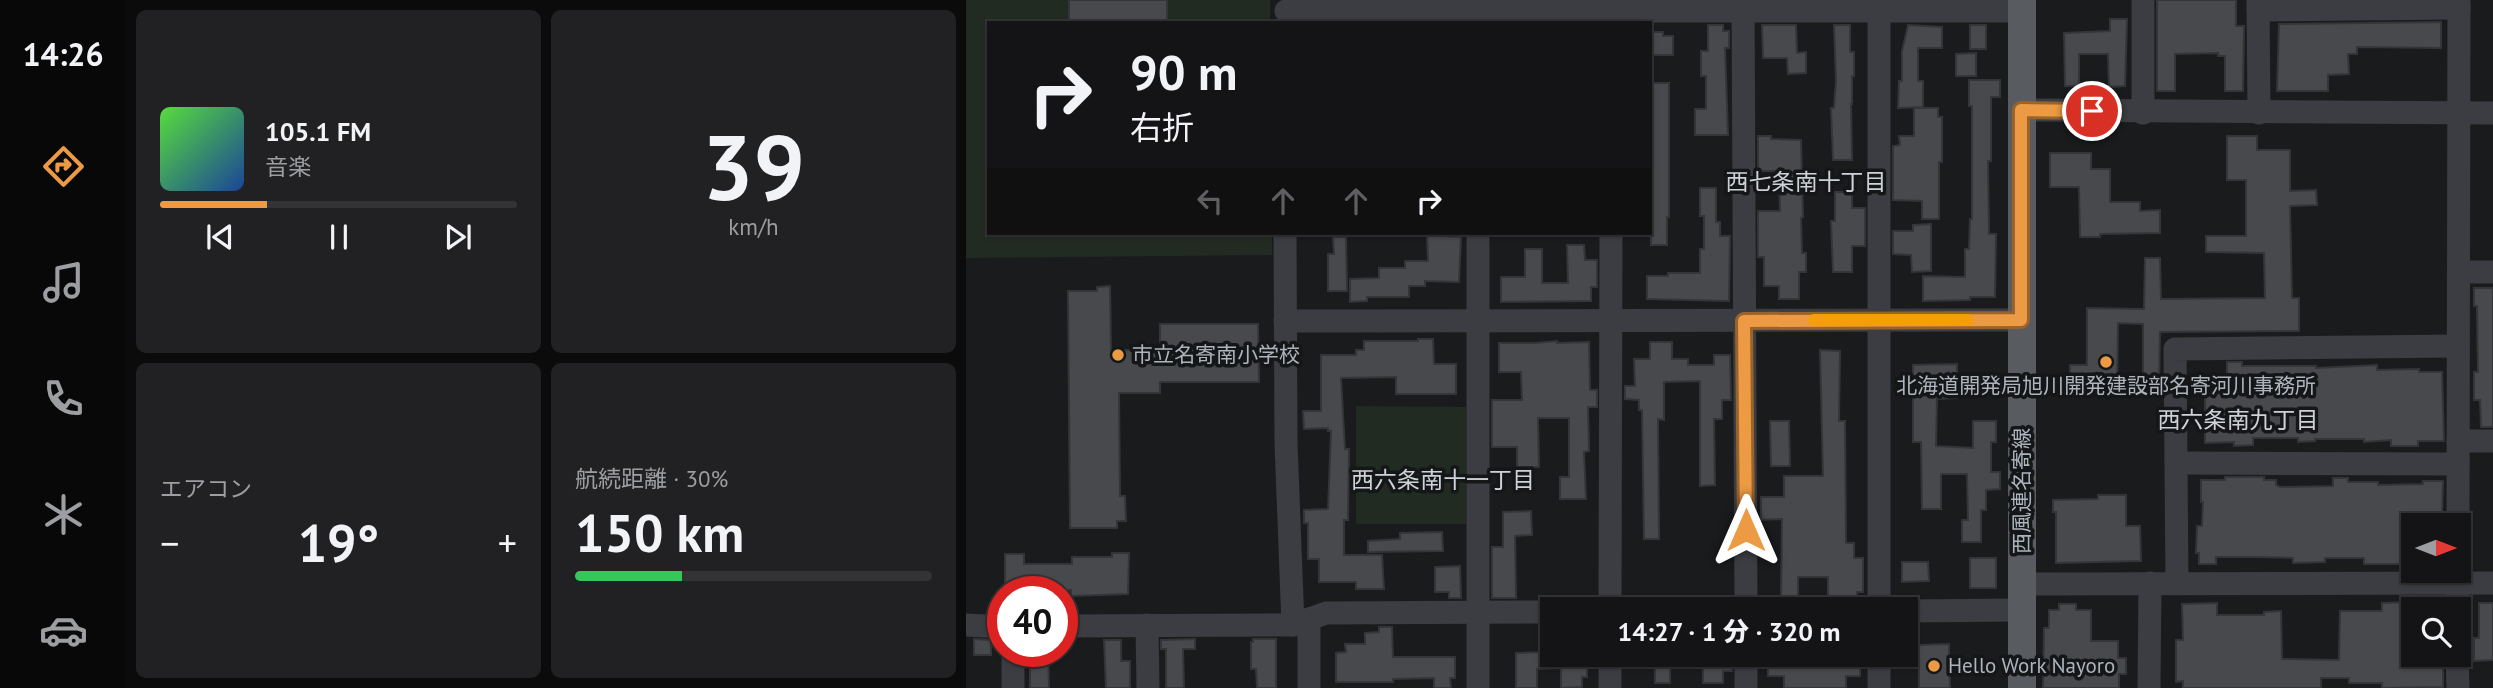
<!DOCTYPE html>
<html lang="ja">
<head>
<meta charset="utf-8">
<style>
  body { margin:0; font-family:"PT Sans","Noto Sans JP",sans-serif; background:#212123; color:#f1f3f6; height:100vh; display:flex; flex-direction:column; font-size:26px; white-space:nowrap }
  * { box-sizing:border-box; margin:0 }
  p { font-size:23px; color:#9d9ea1 }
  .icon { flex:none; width:38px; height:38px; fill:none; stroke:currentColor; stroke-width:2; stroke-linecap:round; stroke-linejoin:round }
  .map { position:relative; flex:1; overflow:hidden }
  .details { display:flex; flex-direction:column; gap:10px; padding:10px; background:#0b0b0c; width:840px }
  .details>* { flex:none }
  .hud { position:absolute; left:21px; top:21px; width:665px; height:214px; border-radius:0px; box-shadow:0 2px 5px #0004,0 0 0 2px #333335; background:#141416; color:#f1f3f6; overflow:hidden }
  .needle { width:46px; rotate:90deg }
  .buttons { position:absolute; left:1435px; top:513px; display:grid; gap:14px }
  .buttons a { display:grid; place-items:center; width:70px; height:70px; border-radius:0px; background:#141416; box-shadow:0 2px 5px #0004,0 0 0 2px #333335; font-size:35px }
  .speed { position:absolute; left:21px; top:576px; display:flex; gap:14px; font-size:35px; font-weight:700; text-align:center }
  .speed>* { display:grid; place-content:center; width:91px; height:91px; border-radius:50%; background:#141416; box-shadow:0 2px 5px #0004,0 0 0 2px #333335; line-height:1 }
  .speed .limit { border:10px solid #d22; background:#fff; color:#111 }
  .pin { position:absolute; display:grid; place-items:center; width:60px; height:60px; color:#fff; margin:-30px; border:4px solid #fff; border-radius:50%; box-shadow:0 2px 7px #0007 }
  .me { position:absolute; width:77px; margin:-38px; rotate:0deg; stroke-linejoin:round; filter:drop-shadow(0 0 5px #0008) }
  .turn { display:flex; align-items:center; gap:24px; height:147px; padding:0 28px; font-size:32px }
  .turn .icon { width:91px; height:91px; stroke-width:2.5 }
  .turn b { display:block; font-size:49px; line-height:60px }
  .lanes { display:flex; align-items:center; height:66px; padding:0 28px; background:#0003; justify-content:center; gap:35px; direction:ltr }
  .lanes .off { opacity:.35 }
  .big { font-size:52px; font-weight:800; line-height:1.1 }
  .details .widget { flex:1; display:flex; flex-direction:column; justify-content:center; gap:10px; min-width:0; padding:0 24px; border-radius:10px; background:#212123 }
  .details .dial { align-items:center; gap:0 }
  .dial b { font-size:91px; line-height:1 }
  .song { display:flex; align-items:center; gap:21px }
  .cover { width:84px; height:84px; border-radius:10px; background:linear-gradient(135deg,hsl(110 70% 55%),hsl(220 70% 35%)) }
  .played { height:7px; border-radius:4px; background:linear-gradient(90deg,#ec9a43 30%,#333335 30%) }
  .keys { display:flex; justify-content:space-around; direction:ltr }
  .heat { display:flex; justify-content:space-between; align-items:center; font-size:38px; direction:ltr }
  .charge { height:10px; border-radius:5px; background:linear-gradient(90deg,#34c759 30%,#333335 0) }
  .details .tiles { flex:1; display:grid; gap:10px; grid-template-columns:repeat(2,1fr) }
  .trip { position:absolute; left:574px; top:597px; width:378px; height:70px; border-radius:0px; background:#141416; box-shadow:0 2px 5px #0004,0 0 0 2px #333335; font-weight:800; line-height:70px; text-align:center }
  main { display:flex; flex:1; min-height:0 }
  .tabs { display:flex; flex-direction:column; width:126px; justify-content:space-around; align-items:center; background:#080809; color:#9d9ea1 }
  .tabs .icon { width:49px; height:49px }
  .tabs .active { color:#ec9a43 }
  .tabs b { font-size:32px; color:#f1f3f6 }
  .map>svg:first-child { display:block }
</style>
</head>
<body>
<main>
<nav class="tabs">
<b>14:26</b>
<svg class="icon active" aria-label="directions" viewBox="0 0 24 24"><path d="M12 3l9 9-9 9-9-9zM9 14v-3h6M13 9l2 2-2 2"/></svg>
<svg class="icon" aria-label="music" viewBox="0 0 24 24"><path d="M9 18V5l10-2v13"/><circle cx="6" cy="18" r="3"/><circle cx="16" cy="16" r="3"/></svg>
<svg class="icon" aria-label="phone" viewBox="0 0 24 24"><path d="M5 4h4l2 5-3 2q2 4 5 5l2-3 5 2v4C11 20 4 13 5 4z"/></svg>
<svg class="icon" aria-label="climate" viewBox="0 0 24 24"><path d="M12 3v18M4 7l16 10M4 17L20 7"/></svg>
<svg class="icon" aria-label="car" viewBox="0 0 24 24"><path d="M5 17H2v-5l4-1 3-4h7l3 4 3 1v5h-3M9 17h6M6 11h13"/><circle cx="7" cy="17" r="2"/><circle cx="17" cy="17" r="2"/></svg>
</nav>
<section class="details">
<div class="tiles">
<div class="widget">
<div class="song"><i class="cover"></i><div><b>105.1 FM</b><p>音楽</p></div></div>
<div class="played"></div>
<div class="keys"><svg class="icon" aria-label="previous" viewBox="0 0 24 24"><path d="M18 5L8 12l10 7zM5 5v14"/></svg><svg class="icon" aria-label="pause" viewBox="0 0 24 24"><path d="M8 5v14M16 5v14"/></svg><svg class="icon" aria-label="next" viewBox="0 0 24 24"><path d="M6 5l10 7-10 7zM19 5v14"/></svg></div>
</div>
<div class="widget dial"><b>39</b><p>km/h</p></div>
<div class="widget"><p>エアコン</p>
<div class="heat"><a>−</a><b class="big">19°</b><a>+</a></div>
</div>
<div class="widget"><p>航続距離 · 30%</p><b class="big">150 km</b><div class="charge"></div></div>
</div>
</section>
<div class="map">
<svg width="1527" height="688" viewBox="0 0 1527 688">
  <rect width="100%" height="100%" fill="#1a1b1d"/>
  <!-- green -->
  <g fill="#222b22">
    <path d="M0,0H304V23H23V233H306V255L0,258Z"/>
    <path d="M390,406L500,407V524H390Z"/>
  </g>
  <!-- building -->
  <g fill="#47494d" stroke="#343539" stroke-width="2">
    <rect x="103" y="0" width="98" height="23"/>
    <path d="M1191,0H1270V26H1278L1277,91H1259V56H1252V53L1209,54V91H1191Z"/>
    <path d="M1144,19H1161L1159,86L1143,87L1142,54H1113V86H1099L1098,33L1144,31Z"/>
    <path d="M1475,22V48L1391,47V54H1382L1383,74L1362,75V91H1311L1313,24Z"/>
    <path d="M742,25H757V31H763V48H759L762,135H729V109H740V76H735V51H742Z"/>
    <path d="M796,25H830L831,53L840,52V73L822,74L821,58H797Z"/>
    <path d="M868,25H884V52H888V76H886V104H885L886,160H867L865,108H868L870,81Z"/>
    <path d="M942,25L976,27V48H952V81H957V107L932,108L933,81H936V51Z"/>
    <rect x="1004" y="25" width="16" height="24"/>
    <path d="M684,32H697V36H707V55H684Z"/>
    <path d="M1010,53V76H990V54Z"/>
    <path d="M1003,80H1034V97H1025V161H1022L1023,234H1030L1029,297H1004V300L957,301V276L999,277V249H1003L1004,219H1006V106H1003Z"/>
    <path d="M684,83H703V217H701V245H685Z"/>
    <path d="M948,108H972V117H976V162H973V219H956V201L927,200V146L934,145L933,136H948Z"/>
    <path d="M792,136H805V139L835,140L837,217L835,218L836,253H840V272H833V299H813V286H798V257H792V211H814L813,171H792Z"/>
    <path d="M1261,136H1291V150H1324V191L1350,190L1351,205L1324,206L1326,298H1333V331L1194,332L1193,388H1177V324L1152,323L1151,394H1120L1121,378H1104V365H1121V308L1178,309L1179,258H1194L1195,299L1299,298L1298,253L1240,252V236H1280V180H1261Z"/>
    <path d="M1084,153H1125V169H1144V202H1174V211L1194,210V233L1134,234V237H1114L1113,187H1084Z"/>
    <path d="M734,188H750V222H754V236H764L763,301L681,299V276H702V273H734V249H738V216H734Z"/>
    <path d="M869,192H886V208H899V246H886V272H867L865,221H869Z"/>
    <path d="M965,224V271L946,272L945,255L927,254V231H947V225Z"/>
    <path d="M461,233H477V236L495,237L493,282L459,281V286H443V297H401V301L384,302V279L413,278V268H439V261H462Z"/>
    <path d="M367,237H380L381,291H362V254H368Z"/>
    <path d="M601,245H618L619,260H631V287H625V301L535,302V277H559V249H576V283H602Z"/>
    <path d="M144,286L145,350H194V324H292L293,382H194V393H153L154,496H159L160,521H151V528H104L102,291H131V287Z"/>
    <path d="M1508,288H1527V427H1515L1514,400H1508V372H1512L1511,306H1508Z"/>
    <path d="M452,339H467L468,364H490V394H430V377L375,378L379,449H383L382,520H378V555H416L418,589H390V582H353V559H342V523H338V510L362,509L365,431H362V428L338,429L337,411H355V355H390V350H398V341H452Z"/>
    <path d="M591,341V343L623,342L624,390H631V407H622L623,451L618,452L620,499H594V477H603V418H572L573,467H551V447H526V400H556L555,372H533V343H569Z"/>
    <path d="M684,342H706V359H722V365H748V355H764L765,400H756V419H748L749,485L734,486V381L698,382V420L692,419L693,539H678L676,410H673V400L659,399V386H669L668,359H684Z"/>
    <path d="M854,350L874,351L873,421H879L880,543H888V558H897V592H891V598H862V577H832V598H815L816,519L795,520V497H818V476H857Z"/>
    <path d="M1261,362H1276V366H1350V368L1411,365V370L1453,369V372H1476L1478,441H1452V446H1425V440L1398,442V439H1349V441L1332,442V438H1287V445L1268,446V442L1239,443V376H1261Z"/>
    <path d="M991,364V398L971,399L970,446L1007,448V421H1030V442H1025V472H1034V489L1020,490V510H1015V542H996V520H1002L1001,474H975V509H956L955,442H947V365Z"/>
    <path d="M804,421H823L824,466H805Z"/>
    <path d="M1259,477H1298V480H1310V485L1314,487L1367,486V478H1382V482H1412V485L1457,484V481H1477L1476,517H1442V547H1447V564H1398V558H1359V562L1327,563V558L1291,557H1250V564H1233V553H1230L1231,526H1236L1237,502H1235V480H1259Z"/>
    <path d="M1132,495H1160V526H1174L1175,561L1090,563V512H1087V500L1132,499Z"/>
    <path d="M565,511L566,535L549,536L550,598H526V547H537V512Z"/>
    <path d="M476,532L477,551L402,552V541L434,539V533Z"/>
    <path d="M146,553H163L162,594L105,596V590H82V584H39V554H58V564H106V557H146Z"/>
    <rect x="1004" y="558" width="26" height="30"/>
    <path d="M936,562H962L963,581L936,582Z"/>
    <path d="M494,566L495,598H483V592H469V567Z"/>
    <path d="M1447,602V618H1436V654H1477V687L1416,688V683H1383V678H1355V688H1217V681L1210,682V640H1217L1216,604L1251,603V615H1298V612L1315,611L1316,659L1373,660L1374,611H1416V603Z"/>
    <path d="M1513,603H1527V660L1508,661V638H1513Z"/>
    <path d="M1093,604H1110V610H1125V641H1152V658H1160V674H1153V688H1077L1078,628H1083V610H1093Z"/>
    <path d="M413,627H426L427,657H489V678H484L485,688H468V678L427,679V682H370V653L380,652L379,644H399V633L413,632Z"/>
    <path d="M8,639L25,640V655H8Z"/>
    <path d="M229,639V649H217L218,688H200V649H195V640Z"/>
    <path d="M287,639H310V688H291L290,669H285V642H287Z"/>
    <path d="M138,640H155V661H164V688H140Z"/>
    <path d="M983,644L984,688H953V645Z"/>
    <path d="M64,651H82L83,688H64Z"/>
    <path d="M586,652V654H605V659L621,658V677H616V687L595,688V668L571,669V688H550V653Z"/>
    <path d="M737,654H756V657H766V671H757V683H737Z"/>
    <path d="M802,654H894V676H880V688H818V676H802Z"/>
    <rect x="689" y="658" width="15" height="25"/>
  </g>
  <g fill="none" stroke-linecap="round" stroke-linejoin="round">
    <!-- minor -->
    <g stroke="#3b3d42" stroke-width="23">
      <path d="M777,0L780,609"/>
      <path d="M1292,0L1293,113"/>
      <path d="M1292,10L1493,8"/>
      <path d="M320,11H1055"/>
      <path d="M1055,110L1527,113"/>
      <path d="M1177,113V0"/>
      <path d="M319,233L320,443L327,625"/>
      <path d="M512,233V688"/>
      <path d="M1493,272H1527"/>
      <path d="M319,321L1055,320"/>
      <path d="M1492,441H1527"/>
      <path d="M1212,463L1492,464"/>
      <path d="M1492,525L1493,0"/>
      <path d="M1491,570V609"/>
      <path d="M1211,583L1209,349L1492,346"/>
      <path d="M1056,584L1527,583"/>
      <path d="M644,609L645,233"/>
      <path d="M913,609V0"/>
      <path d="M940,611L1056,610"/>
      <path d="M343,619V688"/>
      <path d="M0,625L37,627"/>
      <path d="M181,625L182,688"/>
      <path d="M96,626L327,625L360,613L586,612"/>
      <path d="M47,651V688"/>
      <path d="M644,654V688"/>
      <path d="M913,654V688"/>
      <path d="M1491,654L1492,688"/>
      <path d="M780,688V654"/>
      <path d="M1183,688L1184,583"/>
    </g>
    <!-- major -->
    <path stroke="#585b60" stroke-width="28" d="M1056,0V688"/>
  </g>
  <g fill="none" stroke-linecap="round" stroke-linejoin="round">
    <defs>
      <path id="route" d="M780,530L778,321L1055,320V110L1126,111"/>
    </defs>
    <!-- route casing -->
    <use href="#route" stroke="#99642c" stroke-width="18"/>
    <!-- route -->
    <use href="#route" stroke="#ec9a43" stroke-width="12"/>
    <!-- slow -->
    <path stroke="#f59e0b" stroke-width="12" d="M848,320H1002"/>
  </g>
  <!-- markers -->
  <g fill="#ec9a43" stroke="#151618" stroke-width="2.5">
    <circle cx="152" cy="355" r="7"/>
    <circle cx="1140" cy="362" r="7"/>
    <circle cx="968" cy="666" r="7"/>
  </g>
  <g text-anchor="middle" stroke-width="7" stroke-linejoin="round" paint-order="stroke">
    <!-- poi labels -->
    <g font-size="21" fill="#adb4bc" stroke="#151618" text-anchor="start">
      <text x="166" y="362">市立名寄南小学校</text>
      <text x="1140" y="393" text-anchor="middle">北海道開発局旭川開発建設部名寄河川事務所</text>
      <text x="982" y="673">Hello Work Nayoro</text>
    </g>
    <!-- street labels -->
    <g font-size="21" fill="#adb4bc" stroke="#151618">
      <text transform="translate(1056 491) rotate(-90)" y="7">西風連名寄線</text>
    </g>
    <!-- neighbourhood labels -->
    <g font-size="23" fill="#ced2d8" stroke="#151618">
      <text x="840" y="190">西七条南十丁目</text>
      <text x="1272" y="428">西六条南九丁目</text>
      <text x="477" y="488">西六条南十一丁目</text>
    </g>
  </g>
</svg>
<div class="buttons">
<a><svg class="needle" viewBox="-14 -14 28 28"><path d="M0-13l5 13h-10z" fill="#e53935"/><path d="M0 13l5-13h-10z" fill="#9d9ea1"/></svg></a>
<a><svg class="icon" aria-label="search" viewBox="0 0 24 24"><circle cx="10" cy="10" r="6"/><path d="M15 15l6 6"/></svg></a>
</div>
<div class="speed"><div class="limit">40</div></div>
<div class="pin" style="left:1126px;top:111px;background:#d93025"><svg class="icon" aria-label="arrive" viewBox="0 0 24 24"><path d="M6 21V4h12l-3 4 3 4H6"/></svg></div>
<svg class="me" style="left:780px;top:530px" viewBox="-20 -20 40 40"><path d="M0-17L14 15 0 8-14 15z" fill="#ec9a43" stroke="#fff" stroke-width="4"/></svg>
<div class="trip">14:27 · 1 分 · 320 m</div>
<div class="hud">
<div class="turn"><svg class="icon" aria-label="right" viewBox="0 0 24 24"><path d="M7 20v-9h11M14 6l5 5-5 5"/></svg><div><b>90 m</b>右折</div></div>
<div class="lanes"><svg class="icon off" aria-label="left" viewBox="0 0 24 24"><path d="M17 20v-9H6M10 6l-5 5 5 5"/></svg><svg class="icon off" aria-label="ahead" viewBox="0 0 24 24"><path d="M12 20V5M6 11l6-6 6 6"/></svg><svg class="icon off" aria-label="ahead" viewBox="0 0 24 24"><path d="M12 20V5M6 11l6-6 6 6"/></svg><svg class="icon" aria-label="right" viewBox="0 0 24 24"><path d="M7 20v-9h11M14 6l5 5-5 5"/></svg></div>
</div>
</div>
</main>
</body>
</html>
